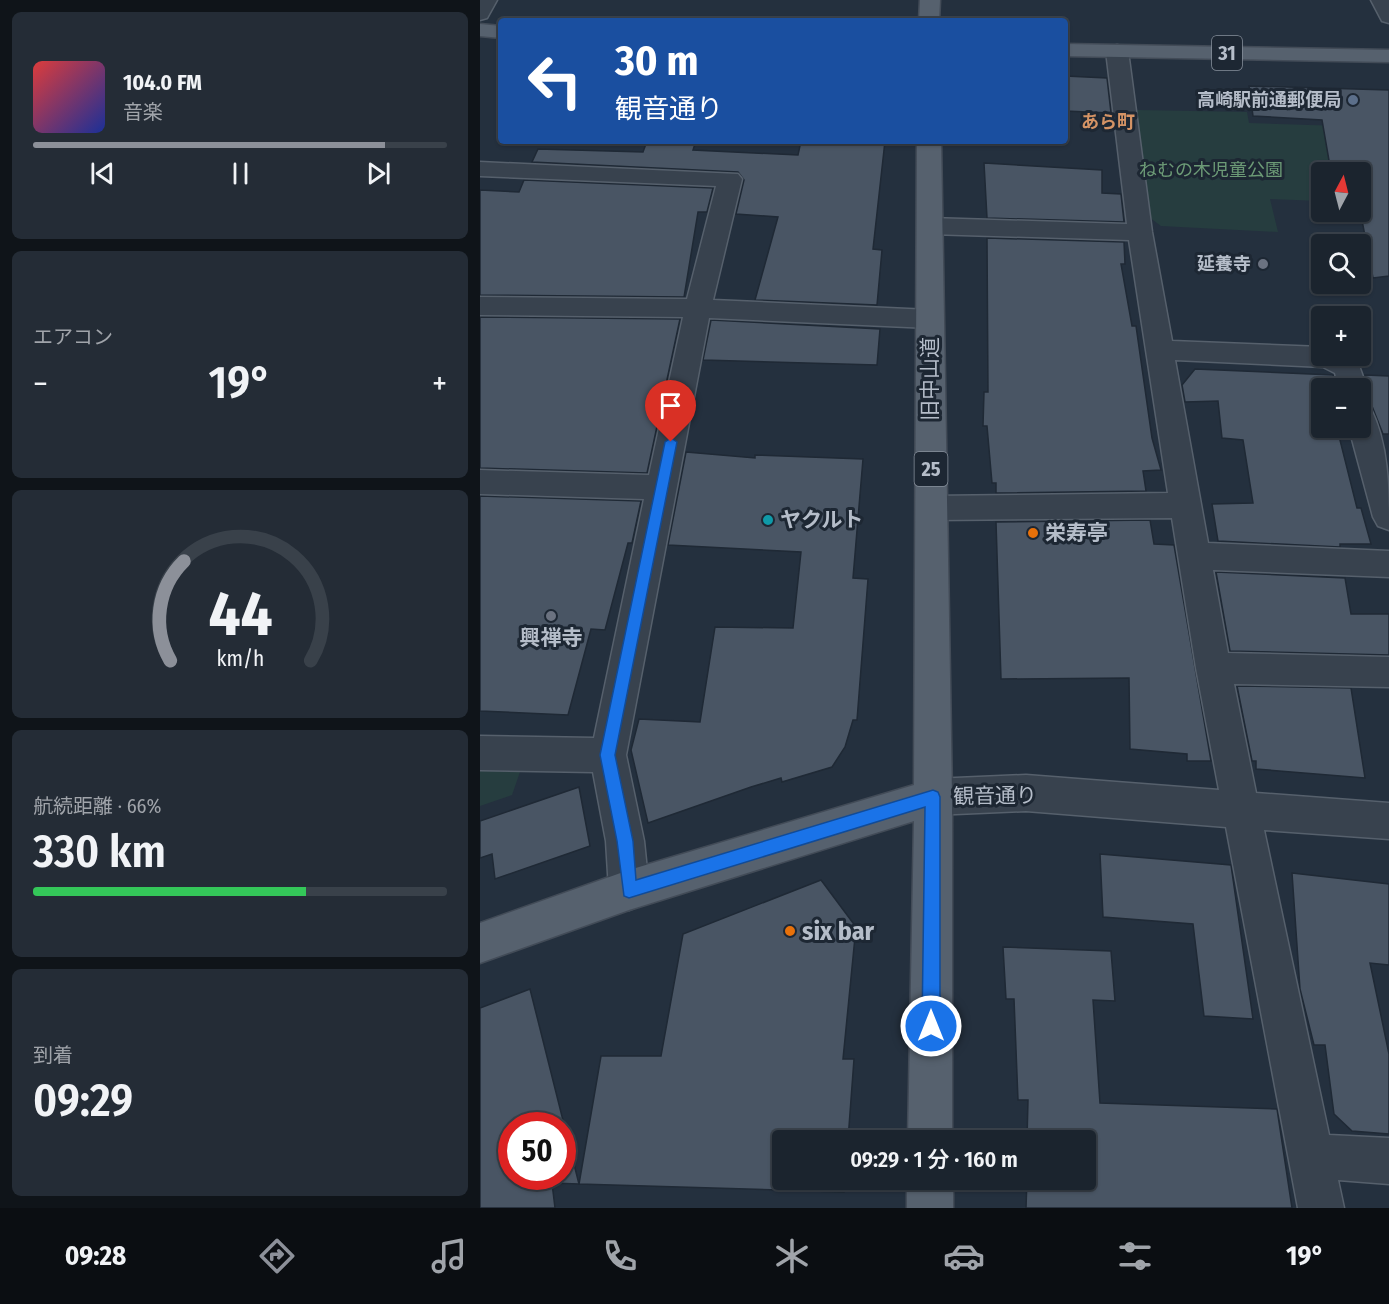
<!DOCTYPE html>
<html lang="ja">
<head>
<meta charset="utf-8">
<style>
  body { margin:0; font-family:"Fira Sans Condensed","Noto Sans JP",sans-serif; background:#242c36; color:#f1f3f6; height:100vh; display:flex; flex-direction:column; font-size:22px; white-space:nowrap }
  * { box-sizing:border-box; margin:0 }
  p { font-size:20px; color:#a0a4aa }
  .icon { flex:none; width:33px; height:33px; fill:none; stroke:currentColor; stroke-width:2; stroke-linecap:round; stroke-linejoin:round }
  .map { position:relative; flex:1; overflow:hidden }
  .side { display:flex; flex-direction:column; gap:12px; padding:12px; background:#0f1419; width:480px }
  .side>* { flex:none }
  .banner { position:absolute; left:18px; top:18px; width:570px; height:126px; border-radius:6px; box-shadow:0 2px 4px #0004,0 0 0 2px #39414a; background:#1a4fa0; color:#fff; overflow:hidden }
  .needle { width:39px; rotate:7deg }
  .fabs { position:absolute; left:831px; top:162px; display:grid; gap:12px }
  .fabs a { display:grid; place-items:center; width:60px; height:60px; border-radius:6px; background:#1b242e; box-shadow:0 2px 4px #0004,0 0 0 2px #39414a; font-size:30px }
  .speed { position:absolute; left:18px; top:1112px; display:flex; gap:12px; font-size:30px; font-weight:700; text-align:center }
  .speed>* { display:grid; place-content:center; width:78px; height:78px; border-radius:50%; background:#1b242e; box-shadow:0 2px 4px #0004,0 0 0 2px #39414a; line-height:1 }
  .speed .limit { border:9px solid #d22; background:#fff; color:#111 }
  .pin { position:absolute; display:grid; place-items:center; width:51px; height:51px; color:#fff; margin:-62px -26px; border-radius:50% 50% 50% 0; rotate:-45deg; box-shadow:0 0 6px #0007 }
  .pin .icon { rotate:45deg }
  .me { position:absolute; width:66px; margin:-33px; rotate:0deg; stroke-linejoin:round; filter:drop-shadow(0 0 4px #0008) }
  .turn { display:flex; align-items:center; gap:21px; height:126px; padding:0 18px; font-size:27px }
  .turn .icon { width:78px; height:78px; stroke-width:2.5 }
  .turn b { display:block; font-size:42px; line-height:51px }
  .big { font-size:45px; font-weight:600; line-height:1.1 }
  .side .tile { flex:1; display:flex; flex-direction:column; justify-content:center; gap:9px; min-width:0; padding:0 21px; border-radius:9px; background:#242c36 }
  .side .dial { align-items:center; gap:0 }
  .dial svg { height:156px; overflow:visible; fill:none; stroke:#39414a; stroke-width:7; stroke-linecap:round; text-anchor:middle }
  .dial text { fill:#f1f3f6; stroke:none }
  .song { display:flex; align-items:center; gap:18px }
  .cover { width:72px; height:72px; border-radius:9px; background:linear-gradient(135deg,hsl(0 70% 55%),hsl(230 70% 35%)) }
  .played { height:6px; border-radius:3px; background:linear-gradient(90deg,#8c9099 85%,#39414a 85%) }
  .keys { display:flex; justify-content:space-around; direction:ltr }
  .heat { display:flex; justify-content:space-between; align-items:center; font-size:33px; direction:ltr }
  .charge { height:9px; border-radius:4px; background:linear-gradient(90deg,#34c759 66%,#39414a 0) }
  .trip { position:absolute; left:292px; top:1130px; width:324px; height:60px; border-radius:6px; background:#1b242e; box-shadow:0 2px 4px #0004,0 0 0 2px #39414a; font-weight:600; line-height:60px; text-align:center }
  .menu { display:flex; height:96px; justify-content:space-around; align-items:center; background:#0b0e12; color:#a0a4aa }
  .menu .icon { width:42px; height:42px }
  .menu .active { color:#8c9099 }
  .menu b { font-size:27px; color:#f1f3f6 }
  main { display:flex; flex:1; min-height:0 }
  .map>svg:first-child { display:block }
</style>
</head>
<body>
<main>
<section class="side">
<div class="tile">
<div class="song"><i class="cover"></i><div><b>104.0 FM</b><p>音楽</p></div></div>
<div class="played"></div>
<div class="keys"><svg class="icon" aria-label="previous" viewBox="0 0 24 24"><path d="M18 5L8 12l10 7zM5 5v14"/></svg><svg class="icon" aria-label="pause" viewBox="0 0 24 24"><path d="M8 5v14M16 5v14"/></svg><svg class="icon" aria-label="next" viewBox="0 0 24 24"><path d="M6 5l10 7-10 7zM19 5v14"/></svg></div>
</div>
<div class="tile"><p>エアコン</p>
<div class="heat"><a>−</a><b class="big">19°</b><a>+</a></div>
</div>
<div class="tile dial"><svg viewBox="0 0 100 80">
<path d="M14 69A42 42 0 1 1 86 69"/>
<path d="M14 69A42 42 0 0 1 21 18" stroke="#8c9099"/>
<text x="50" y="56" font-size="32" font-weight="700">44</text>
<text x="50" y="72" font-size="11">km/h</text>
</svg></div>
<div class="tile"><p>航続距離 · 66%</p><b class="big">330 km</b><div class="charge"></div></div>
<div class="tile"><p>到着</p><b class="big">09:29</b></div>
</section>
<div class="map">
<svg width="909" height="1208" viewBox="0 0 909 1208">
  <rect width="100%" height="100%" fill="#24303e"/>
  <!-- green -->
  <g fill="#263d3f">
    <path d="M657,110L767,112L769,123L860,126L873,163L840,162L841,201L790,199L798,232L681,226L669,217Z"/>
    <path d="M0,765L42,766L32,795L0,806Z"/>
  </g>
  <!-- building -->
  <g fill="#495564" stroke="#1f2935" stroke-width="1.5" fill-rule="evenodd">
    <path d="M585,76L627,78L631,113L585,111Z"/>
    <path d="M769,86L909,90V276L893,278L881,215L857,214V212H880V172H851L842,120L773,116Z"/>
    <path d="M167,141H216L213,150L318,155L321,141H405L393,249L402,250L397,305L275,300L298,217L256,214L264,180L258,172L52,162L58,149L163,152Z"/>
    <path d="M504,163L622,170V193L641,194L644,222L507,218Z"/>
    <path d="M44,180L233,188L227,212H218L204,297L0,295V190L39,192Z"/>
    <path d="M507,238L644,242L645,264H641L652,326H656L672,438L681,470L663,471L666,491L516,493V483H512L507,426H503L504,392H508Z"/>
    <path d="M0,317L200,319L167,473L0,468Z"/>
    <path d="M231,320L400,329L397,365L223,360Z"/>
    <path d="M715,369L853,375L857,388H842V428H867L868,433H859L860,440L877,508H881L891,544H860V547L738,541L732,504L773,503L763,440L742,438L738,401L705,402L702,385Z"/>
    <path d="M885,375L909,376V434H903L892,406L880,402L889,387Z"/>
    <path d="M206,452L275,458V455L383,459L373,578L388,579L377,720H373L365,747L352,767L302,782L301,778L271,787L168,823L151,750L159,719L220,722L235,627L313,628L321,552L188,545Z"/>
    <path d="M0,496L161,501L152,543H148L125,630L111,629L88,715L0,711Z"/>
    <path d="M670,520L674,544L694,545L731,761H707V754L650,749L649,678L521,679L516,522Z"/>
    <path d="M736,572L865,578L871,614H909V655L750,651Z"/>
    <path d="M757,686L871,688L885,778L776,769V761H772Z"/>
    <path d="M99,787L110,846L15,879L12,854L0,858V821Z"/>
    <path d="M620,854L751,865L773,1019L724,1016L713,924L623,917Z"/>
    <path d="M812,873L909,884V965L890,963L909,1054V1134L872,1131L854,1114L845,1045H834L820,989Z"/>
    <path d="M341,880L376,927L363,1059H374L368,1140H303V1179H365L364,1192L99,1184L121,1056H181L203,934Z"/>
    <path d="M523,947L631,951L635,1001L613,1000L620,1103L797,1109L812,1208H546L547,1179H606V1140H547L548,1100H538L534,999H526Z"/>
    <path d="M50,989L99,1184L72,1183L75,1208H0V1008ZM32,1125H82V1176H32Z"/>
  </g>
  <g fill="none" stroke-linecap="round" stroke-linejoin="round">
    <defs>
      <g id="minor">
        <path d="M0,0H17L7,18L0,20Z"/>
        <path d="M891,0H909V23L902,21Z"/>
        <path d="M637,45L644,47L648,51L672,232L692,341L842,347V356H868L877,360L887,388L880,396V388H859L855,373L843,367L695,360L728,543L909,551V577L733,570L748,653L909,657V687L754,684L776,793L909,803V839L784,830L849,1135L909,1138V1184L858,1180L864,1208H818L746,827L546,811L453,815L440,810L434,797L440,784L453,779L546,775L739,790L716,668L692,518L451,520L440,517L436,508L440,499L451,496L688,493L649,240L450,234L441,232L438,226L441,220L450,218L647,224L626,51L630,47Z"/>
        <path d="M0,162L258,174L262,179L233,300L450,310L459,312L463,319L459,326L450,328L229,318L146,755L164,841L169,890L163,904L149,910L135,904L129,890L126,841L113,772L0,770V736L114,738L164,499L0,494V470L169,475L203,317L0,315V297L207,299L236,186L0,176Z"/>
        <path d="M880,404L890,407C909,445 909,488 909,530L898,526L893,517L869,428H880Z"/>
      </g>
      <g id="major">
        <path d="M440,0H460L459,21H439Z"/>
        <path d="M0,24L21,26V38L0,36Z"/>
        <path d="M585,44L909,50V62L585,56Z"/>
        <path d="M437,141H461L472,797V1140H428L434,821L149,910L0,963V923L149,870L434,785Z"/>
        <rect x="427" y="1179" width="46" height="29"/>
      </g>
    </defs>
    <!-- minor casing -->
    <use href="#minor" stroke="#56606c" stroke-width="3"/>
    <!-- major casing -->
    <use href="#major" stroke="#424b57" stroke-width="3"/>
    <!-- minor -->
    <use href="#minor" fill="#38424e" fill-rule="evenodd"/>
    <!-- major -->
    <use href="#major" fill="#56616e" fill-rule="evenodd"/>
  </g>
  <!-- route -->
  <path fill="#1a73e8" stroke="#114b97" stroke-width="1.5" d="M191,438L197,442L135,755L153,841L156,880L453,790L458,792L460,797V1026L457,1032L451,1034L445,1032L442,1026L445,807L149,898L144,896L137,841L120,755L185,442Z"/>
  <!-- markers -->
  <circle fill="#5c6f8a" stroke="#1d2733" stroke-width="2" cx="873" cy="100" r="6"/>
  <g fill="#6b7280" stroke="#1d2733" stroke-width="2">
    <circle cx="783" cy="264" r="6"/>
    <circle cx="71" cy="616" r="6"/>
  </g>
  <circle fill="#0f9aa8" stroke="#1d2733" stroke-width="2" cx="288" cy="520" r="6"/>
  <g fill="#e8710a" stroke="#1d2733" stroke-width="2">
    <circle cx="553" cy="533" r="6"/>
    <circle cx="310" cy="931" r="6"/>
  </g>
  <g text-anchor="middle" stroke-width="6" stroke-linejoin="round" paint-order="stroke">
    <!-- far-poi labels -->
    <g font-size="18" font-weight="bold" fill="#b5bdc9" stroke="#1d2733" text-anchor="end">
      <text x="861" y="106">高崎駅前通郵便局</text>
      <text x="771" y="270">延養寺</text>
    </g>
    <!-- far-neighbourhood labels -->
    <g font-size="18" font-weight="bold" fill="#d49365" stroke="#1d2733">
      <text x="628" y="128">あら町</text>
    </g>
    <!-- far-park labels -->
    <g font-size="18" fill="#6c9a76" stroke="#1d2733">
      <text x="731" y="176">ねむの木児童公園</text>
    </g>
    <!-- shield labels -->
    <g fill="#1d2733" stroke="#87909c" stroke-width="1.5">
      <rect x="732" y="36" width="30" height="34" rx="4.5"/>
      <rect x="434.5" y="452" width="33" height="34" rx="4.5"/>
    </g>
    <g font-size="20" font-weight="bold" fill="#b5bdc9">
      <text x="747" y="60">31</text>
      <text x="451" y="476">25</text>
    </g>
    <!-- street labels -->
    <g font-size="21" fill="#b5bdc9" stroke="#1d2733">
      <text transform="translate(450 379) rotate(-90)" y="7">旧中山道</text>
      <text transform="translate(515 796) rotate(-1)" y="7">観音通り</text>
    </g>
    <!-- poi labels -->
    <g font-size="21" font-weight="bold" fill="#b5bdc9" stroke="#1d2733" text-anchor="start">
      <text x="300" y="527">ヤクルト</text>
      <text x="565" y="540">栄寿亭</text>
      <text x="71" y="645" text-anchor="middle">興禅寺</text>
    </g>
    <!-- near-poi labels -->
    <g font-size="26" font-weight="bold" fill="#b5bdc9" stroke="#1d2733" text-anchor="start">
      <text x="322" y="940">six bar</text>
    </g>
  </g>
</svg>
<div class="fabs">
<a><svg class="needle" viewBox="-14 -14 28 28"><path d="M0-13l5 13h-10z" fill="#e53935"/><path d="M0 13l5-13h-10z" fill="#a0a4aa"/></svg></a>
<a><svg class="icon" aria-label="search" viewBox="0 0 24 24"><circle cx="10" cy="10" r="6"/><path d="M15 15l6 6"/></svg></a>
<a>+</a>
<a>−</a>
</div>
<div class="speed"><div class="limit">50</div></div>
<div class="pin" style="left:191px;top:442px;background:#d93025"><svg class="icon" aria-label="arrive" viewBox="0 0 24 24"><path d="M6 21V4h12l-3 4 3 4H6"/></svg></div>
<svg class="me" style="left:451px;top:1026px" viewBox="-20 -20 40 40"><circle r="17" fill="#1a73e8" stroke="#fff" stroke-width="3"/><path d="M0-11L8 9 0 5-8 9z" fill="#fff"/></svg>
<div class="trip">09:29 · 1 分 · 160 m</div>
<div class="banner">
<div class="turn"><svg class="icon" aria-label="left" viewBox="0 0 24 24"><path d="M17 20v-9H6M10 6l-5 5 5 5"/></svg><div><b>30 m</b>観音通り</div></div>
</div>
</div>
</main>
<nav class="menu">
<b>09:28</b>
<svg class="icon active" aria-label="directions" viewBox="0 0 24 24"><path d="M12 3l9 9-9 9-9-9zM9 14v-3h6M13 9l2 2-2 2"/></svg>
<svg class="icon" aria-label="music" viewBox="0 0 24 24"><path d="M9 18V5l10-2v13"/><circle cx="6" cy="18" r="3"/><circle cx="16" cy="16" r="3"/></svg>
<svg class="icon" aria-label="phone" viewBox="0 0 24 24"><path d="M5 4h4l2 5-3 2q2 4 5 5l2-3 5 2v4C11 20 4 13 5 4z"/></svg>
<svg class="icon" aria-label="climate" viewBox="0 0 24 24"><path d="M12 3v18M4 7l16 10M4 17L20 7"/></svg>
<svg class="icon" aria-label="car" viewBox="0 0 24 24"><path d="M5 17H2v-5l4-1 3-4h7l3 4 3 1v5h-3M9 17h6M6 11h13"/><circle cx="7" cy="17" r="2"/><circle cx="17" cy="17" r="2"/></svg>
<svg class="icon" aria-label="filters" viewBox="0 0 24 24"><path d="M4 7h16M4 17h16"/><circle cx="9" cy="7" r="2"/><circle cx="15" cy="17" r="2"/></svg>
<b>19°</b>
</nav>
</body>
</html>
